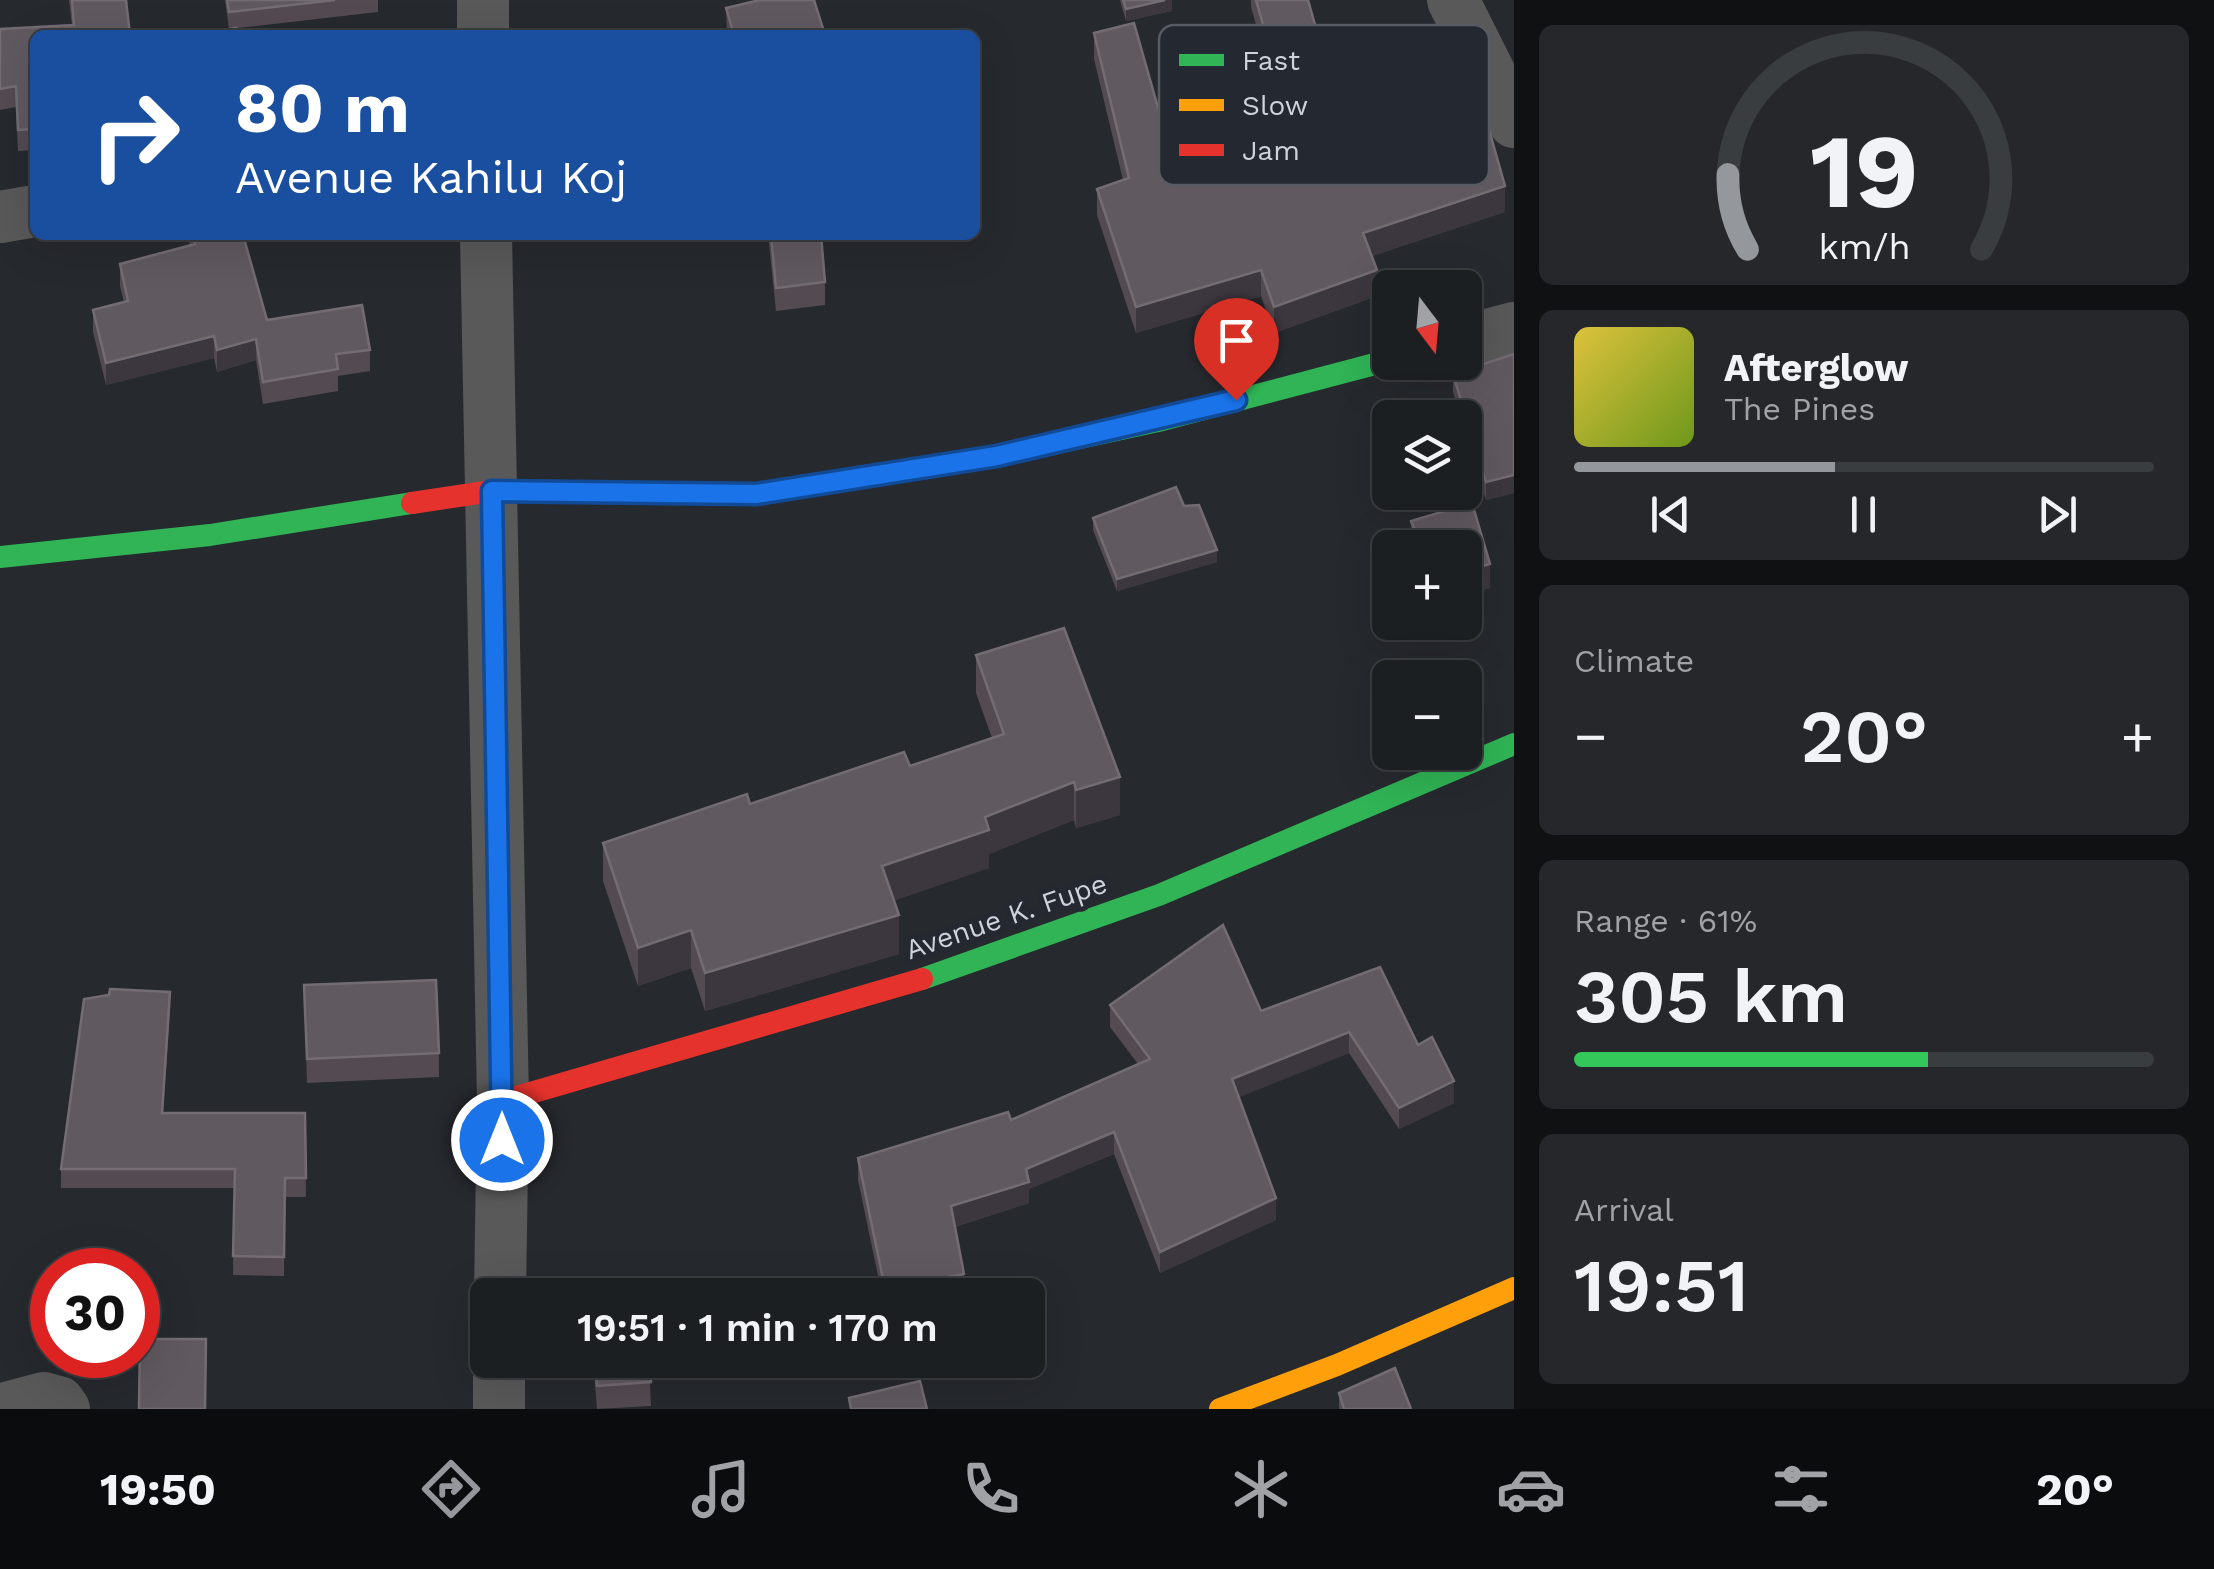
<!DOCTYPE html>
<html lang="en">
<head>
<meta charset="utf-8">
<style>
  body { margin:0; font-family:"Work Sans",sans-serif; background:#25272a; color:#f1f3f6; height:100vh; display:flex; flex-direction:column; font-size:38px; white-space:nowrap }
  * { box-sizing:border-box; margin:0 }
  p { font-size:32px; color:#a0a2a5 }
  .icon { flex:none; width:55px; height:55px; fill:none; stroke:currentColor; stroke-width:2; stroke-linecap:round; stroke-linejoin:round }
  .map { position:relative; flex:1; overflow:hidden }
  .details { display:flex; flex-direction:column; gap:25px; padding:25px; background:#0f1113; width:700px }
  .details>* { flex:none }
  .hud { position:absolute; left:30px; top:30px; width:950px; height:210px; border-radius:15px; box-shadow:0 10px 40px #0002,0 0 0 2px #3a3d40; background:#1a4fa0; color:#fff; overflow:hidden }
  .needle { width:65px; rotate:164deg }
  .controls { position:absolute; left:1372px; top:270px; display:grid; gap:20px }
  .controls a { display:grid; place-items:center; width:110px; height:110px; border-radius:15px; background:#1c1f22; box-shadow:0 10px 40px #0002,0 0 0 2px #3a3d40; font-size:50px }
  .speed { position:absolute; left:30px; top:1248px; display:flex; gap:20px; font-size:50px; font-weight:700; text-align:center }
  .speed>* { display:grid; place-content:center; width:130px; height:130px; border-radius:50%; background:#1c1f22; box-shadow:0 10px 40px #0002,0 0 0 2px #3a3d40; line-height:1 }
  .speed .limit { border:15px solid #d22; background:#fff; color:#111 }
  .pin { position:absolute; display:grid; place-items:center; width:85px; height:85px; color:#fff; margin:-102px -42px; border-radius:50% 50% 50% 0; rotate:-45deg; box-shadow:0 0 10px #0007 }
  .pin .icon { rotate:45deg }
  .me { position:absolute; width:110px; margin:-55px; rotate:0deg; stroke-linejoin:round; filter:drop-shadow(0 0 8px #0008) }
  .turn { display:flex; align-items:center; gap:35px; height:210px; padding:0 40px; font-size:45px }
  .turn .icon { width:130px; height:130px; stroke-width:2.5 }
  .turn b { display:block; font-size:70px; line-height:85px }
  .big { font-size:75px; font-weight:600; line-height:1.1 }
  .details .widget { flex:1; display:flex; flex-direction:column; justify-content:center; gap:15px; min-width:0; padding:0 35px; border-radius:15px; background:#25272a }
  .details .dial { align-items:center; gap:0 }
  .dial svg { height:260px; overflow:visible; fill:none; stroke:#3a3d40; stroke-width:7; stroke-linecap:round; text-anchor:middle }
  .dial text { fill:#f1f3f6; stroke:none }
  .song { display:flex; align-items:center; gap:30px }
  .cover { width:120px; height:120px; border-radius:15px; background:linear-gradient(135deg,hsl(50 70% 55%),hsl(80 70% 35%)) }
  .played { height:10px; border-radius:5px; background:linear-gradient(90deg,#94979c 45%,#3a3d40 45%) }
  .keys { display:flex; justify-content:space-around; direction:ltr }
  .heat { display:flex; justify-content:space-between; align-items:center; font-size:55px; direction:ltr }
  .charge { height:15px; border-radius:8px; background:linear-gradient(90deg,#34c759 61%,#3a3d40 0) }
  .trip { position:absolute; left:470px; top:1278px; width:575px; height:100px; border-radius:15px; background:#1c1f22; box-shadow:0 10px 40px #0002,0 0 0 2px #3a3d40; font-weight:600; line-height:100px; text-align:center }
  .tab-bar { display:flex; height:160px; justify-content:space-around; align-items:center; background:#0b0c0e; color:#a0a2a5 }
  .tab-bar .icon { width:70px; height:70px }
  .tab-bar .on { color:#94979c }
  .tab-bar b { font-size:45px; color:#f1f3f6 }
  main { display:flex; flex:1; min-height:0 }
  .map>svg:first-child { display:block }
</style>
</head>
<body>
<main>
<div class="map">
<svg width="1514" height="1409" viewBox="0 0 1514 1409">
  <rect width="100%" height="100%" fill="#26292e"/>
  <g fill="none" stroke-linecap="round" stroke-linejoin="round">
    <!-- street -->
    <g stroke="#59595a" stroke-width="52">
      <path d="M1453,0L1514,122"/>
      <path d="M483,35V0"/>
      <path d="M0,217L35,211"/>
      <path d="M486,235L503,1101L500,1295"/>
      <path d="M1465,341L1514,328"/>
      <path d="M2,1409L44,1398L59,1402L64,1409"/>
      <path d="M499,1409V1360"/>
    </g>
    <!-- fast -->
    <g stroke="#30b455" stroke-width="22">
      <path d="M987,458L1158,421L1390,360"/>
      <path d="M0,557L210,535L412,503"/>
      <path d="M922,979L1159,895L1514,744"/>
    </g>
    <!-- slow -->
    <path stroke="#ff9f0a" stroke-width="22" d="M1220,1409L1337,1365L1514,1288"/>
    <!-- jam -->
    <g stroke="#e5322d" stroke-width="22">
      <path d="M412,503L492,491L755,494L987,458"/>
      <path d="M503,1101L922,979"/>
    </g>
  </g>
  <!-- wall -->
  <g fill="#544a52">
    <path d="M69,0H126L130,35H35V150L18,151L16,107L0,110V29L72,25Z"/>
    <path d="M225,0H378V12L229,29Z"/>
    <path d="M1120,0H1172V11L1126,21Z"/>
    <path d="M1251,0H1308L1321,70L1273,84L1251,7Z"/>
    <path d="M726,8L825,35H727Z"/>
    <path d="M1094,33L1174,164L1309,181L1401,161L1400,131L1405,130V115L1505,212L1372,256L1377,296L1274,333L1261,296L1136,333L1097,215V189L1123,180L1094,59Z"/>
    <path d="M187,235H243L267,320L370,350V371L338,376V391L263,404L256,360L217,372L214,358L106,385L93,332V310L124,302L120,286V264L190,245Z"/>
    <path d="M768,235H821L825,282V305L776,311Z"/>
    <path d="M1514,354V493L1486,500L1465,432V418H1461L1453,392V374Z"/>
    <path d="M1472,503L1490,564V588L1465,595V548H1412L1411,521Z"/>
    <path d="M1184,506L1217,562L1117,591L1093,530V518Z"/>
    <path d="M976,655L1120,815L1076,828L1074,820L989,854V868L894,900L899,954L705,1011L691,968L638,986L603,881V843L750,804L910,766L992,738L976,693Z"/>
    <path d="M304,985L439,1053V1077L307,1083Z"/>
    <path d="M1110,1005L1261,1011L1418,1045L1454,1103L1399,1129L1349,1053L1239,1097L1276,1220L1160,1273L1114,1154L1029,1189V1203L955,1227L964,1274V1295H882L858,1180V1158L1011,1120L1138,1064L1110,1027Z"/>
    <path d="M170,1011L163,1113H305L306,1197H285L284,1276L233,1275L234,1188H61V1169Z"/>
    <path d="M593,1360H649L651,1406L597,1409Z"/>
    <path d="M1339,1393L1411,1409H1339Z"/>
  </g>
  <!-- shaded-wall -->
  <g fill="#3c373e">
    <path d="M1165,0H1172V11L1126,21V9Z"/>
    <path d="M1321,46V70L1273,84V60Z"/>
    <path d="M1505,186V212L1363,259V233Z"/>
    <path d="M1261,270V296L1136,333V307Z"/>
    <path d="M1377,270V296L1274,333V307Z"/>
    <path d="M214,336V358L106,385V363Z"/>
    <path d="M256,339V360L217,372V350Z"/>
    <path d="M1514,475V493L1486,500V482Z"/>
    <path d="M1217,550V562L1117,591V579Z"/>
    <path d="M1490,564V588L1465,595V571Z"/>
    <path d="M1120,777V815L1076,828V790Z"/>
    <path d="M1074,782V820L989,854V868L882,905V866L985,817Z"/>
    <path d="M899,915V954L705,1011V973Z"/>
    <path d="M691,930V968L638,986V948Z"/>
    <path d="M170,992V1011L162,1132V1113Z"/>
    <path d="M1349,1032V1053L1232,1100V1079Z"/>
    <path d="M1454,1081V1103L1399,1129V1108Z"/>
    <path d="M1114,1132V1154L1029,1189V1203L951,1228V1206L1026,1169Z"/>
    <path d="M1276,1198V1220L1160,1273V1252Z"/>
  </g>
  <!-- building -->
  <g fill="#615960" stroke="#736c73" stroke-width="2.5">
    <path d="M72,0H126L130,35H35V129L18,130L16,86L0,89V29L74,25Z"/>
    <path d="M227,0H335L229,12Z"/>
    <path d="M760,0H814L825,35H734L726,8Z"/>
    <path d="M1123,0H1165L1126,9Z"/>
    <path d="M1256,0H1308L1321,46L1273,60Z"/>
    <path d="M1134,23L1174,164L1191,158L1194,167L1258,144L1273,177L1303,169L1309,181L1408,159L1400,131L1409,128L1405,115L1469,74L1478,91L1505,186L1363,233L1377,270L1274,307L1261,270L1136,307L1097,189L1129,178L1094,33Z"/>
    <path d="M236,28L237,35H192Z"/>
    <path d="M193,235H243L267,320L362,305L370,350L336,354L338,369L263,382L256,339L217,350L214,336L106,363L93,310L128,301L120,264L195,244Z"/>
    <path d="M771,235H821L825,282L776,288Z"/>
    <path d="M1514,354V475L1486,482L1453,374Z"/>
    <path d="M1176,487L1184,506L1199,505L1217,550L1117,579L1093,518Z"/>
    <path d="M1472,503L1490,564L1465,571V548H1422L1411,521Z"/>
    <path d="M1064,628L1120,777L1076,790L1074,782L985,817L989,830L882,866L899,915L705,973L691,930L638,948L603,843L747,794L750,804L904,752L910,766L1004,734L976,655Z"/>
    <path d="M1223,925L1261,1011L1380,967L1418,1045L1432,1037L1454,1081L1399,1108L1349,1032L1232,1079L1276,1198L1160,1252L1114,1132L1026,1169L1029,1182L951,1206L964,1274L885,1289L858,1158L1008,1112L1011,1120L1150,1059L1110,1005Z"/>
    <path d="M436,980L439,1053L307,1059L304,985Z"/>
    <path d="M110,989L170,992L162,1113H305L306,1178H285L284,1257L233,1256L235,1169H61L84,999L109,995Z"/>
    <path d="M643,1286L644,1295H589V1291Z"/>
    <path d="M140,1339H206L205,1409H139Z"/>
    <path d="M595,1360H649L651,1382L597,1386Z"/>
    <path d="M1395,1368L1411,1409H1344L1339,1393Z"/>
    <path d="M920,1381L927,1409H851L849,1398Z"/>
  </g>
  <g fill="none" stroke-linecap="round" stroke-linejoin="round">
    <defs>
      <path id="route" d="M502,1140L492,491L756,494L997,456L1236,400"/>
    </defs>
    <!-- route casing -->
    <use href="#route" stroke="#114b97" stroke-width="25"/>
    <!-- route -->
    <use href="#route" stroke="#1a73e8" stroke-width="18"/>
  </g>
  <g text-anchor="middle" stroke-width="10" stroke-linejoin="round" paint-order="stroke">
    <!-- street labels -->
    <g font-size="28" fill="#cfd2d8" stroke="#232831">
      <text transform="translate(1006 916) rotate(-19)" y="10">Avenue K. Fupe</text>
    </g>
  </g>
  <!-- legend -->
  <rect x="1159" y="25" width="330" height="160" rx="15" fill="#232831" stroke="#575b63" stroke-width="2.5"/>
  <rect x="1179" y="54" width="45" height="12" fill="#30b455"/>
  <rect x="1179" y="99" width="45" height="12" fill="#ff9f0a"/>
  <rect x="1179" y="144" width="45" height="12" fill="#e5322d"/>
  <g font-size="28" fill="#cfd2d8">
    <text x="1242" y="70">Fast</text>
    <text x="1242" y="115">Slow</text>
    <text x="1242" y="160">Jam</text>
  </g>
</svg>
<div class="controls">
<a><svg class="needle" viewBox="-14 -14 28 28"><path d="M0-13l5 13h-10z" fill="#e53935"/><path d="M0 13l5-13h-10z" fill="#a0a2a5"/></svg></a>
<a><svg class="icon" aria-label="layers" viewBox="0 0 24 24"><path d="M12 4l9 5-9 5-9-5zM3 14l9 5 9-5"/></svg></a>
<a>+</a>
<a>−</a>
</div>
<div class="speed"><div class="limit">30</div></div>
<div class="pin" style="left:1236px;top:400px;background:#d93025"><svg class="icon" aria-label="arrive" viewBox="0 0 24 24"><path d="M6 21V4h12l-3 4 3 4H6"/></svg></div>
<svg class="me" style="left:502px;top:1140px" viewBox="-20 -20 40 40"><circle r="17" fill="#1a73e8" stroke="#fff" stroke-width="3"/><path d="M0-11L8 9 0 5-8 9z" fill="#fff"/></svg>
<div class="trip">19:51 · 1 min · 170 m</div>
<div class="hud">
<div class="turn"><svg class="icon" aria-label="right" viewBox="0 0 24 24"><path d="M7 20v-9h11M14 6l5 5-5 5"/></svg><div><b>80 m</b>Avenue Kahilu Koj</div></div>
</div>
</div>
<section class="details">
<div class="widget dial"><svg viewBox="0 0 100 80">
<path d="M14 69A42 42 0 1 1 86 69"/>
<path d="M14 69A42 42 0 0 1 8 46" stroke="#94979c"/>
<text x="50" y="56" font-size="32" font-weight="700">19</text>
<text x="50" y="72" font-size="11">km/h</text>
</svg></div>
<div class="widget">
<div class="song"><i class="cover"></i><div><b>Afterglow</b><p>The Pines</p></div></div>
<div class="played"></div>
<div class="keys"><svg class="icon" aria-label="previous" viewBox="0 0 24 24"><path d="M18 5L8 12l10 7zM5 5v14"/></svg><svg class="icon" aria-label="pause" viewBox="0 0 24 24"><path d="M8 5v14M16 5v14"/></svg><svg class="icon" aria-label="next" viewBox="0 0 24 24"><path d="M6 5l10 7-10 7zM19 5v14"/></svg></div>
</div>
<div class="widget"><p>Climate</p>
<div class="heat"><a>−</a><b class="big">20°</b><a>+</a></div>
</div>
<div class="widget"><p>Range · 61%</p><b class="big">305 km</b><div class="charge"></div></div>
<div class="widget"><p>Arrival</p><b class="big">19:51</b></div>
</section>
</main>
<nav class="tab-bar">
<b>19:50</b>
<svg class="icon on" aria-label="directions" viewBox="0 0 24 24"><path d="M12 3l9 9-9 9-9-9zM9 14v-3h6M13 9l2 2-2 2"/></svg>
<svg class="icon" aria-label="music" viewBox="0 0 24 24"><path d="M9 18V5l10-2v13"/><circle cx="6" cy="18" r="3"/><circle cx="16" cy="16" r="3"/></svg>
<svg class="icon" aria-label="phone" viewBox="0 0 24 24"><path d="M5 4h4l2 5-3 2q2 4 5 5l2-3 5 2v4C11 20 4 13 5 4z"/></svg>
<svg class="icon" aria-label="climate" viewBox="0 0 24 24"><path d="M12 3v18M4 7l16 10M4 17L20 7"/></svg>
<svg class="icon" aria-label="car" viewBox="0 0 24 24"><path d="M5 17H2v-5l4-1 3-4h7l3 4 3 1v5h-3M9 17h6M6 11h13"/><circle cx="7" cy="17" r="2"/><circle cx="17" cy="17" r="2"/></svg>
<svg class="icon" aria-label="filters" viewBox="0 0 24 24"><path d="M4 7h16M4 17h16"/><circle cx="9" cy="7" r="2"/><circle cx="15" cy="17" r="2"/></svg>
<b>20°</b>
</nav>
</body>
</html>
